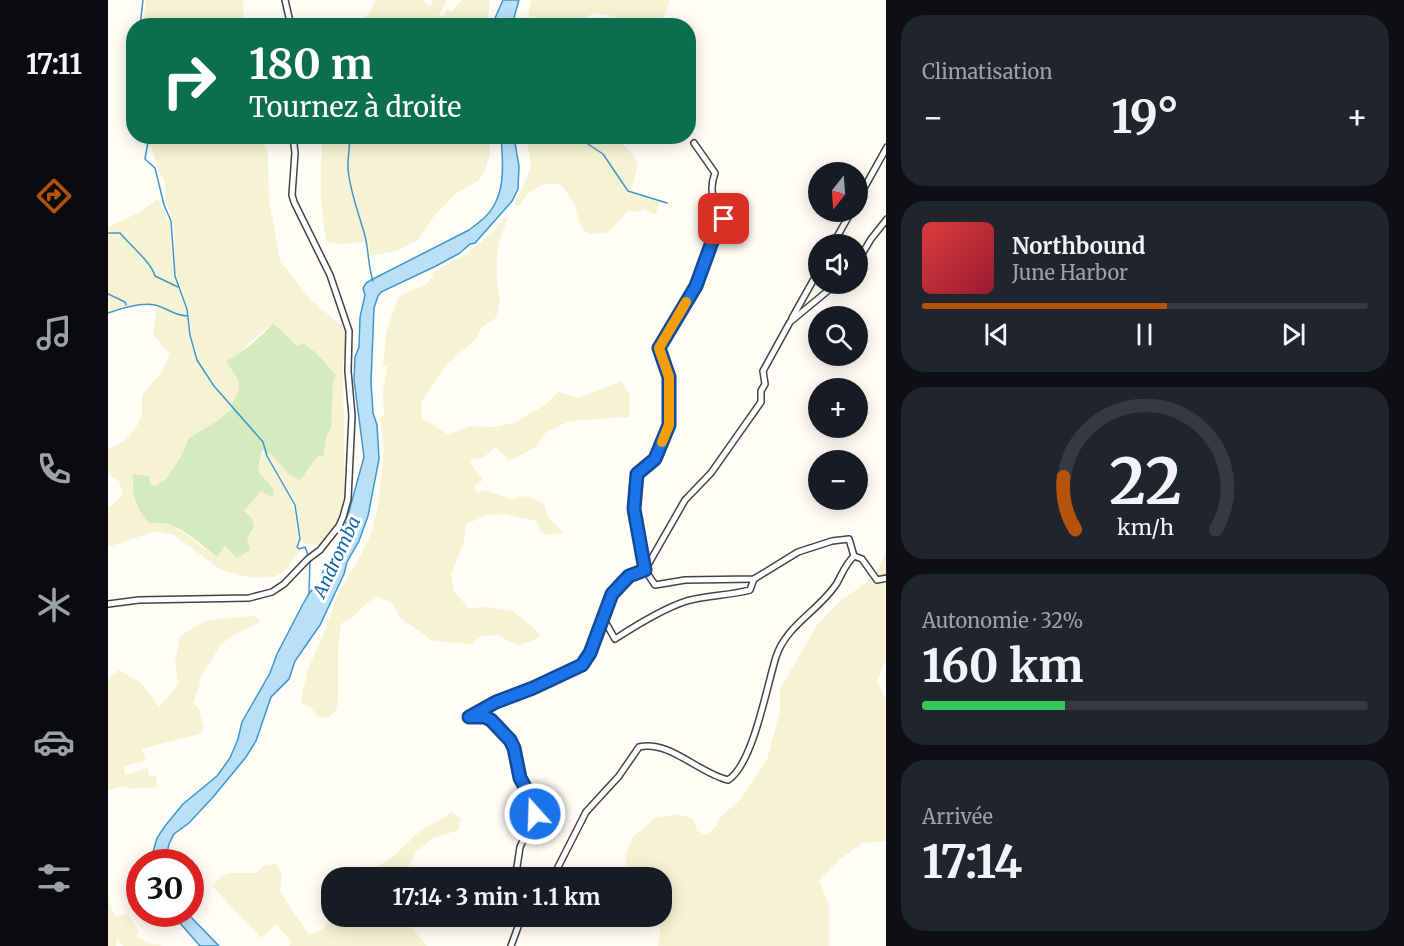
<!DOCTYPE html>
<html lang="fr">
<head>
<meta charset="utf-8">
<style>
  body { margin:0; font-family:Merriweather,serif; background:#20242c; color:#f1f3f6; height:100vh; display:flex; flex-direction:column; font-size:22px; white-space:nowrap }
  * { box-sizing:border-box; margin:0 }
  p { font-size:20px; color:#9ea1a6 }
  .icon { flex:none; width:33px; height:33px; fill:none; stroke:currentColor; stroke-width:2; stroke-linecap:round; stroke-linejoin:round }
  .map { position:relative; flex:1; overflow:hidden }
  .drawer { display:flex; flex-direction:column; gap:15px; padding:15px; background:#0d0f14; width:518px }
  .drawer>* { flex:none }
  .banner { position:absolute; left:18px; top:18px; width:570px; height:126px; border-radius:24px; box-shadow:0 3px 15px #0003; background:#0b6e4f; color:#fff; overflow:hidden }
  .needle { width:39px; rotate:197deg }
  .tools { position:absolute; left:700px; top:162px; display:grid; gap:12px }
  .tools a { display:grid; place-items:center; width:60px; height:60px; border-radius:50%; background:#171b24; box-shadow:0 3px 15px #0003; font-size:30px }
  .speed { position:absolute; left:18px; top:849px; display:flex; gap:12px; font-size:30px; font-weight:700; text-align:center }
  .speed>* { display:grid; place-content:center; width:78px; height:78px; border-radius:50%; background:#171b24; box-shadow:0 3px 15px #0003; line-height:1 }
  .speed .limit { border:9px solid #d22; background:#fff; color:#111 }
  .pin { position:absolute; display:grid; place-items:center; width:51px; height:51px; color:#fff; margin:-26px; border-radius:12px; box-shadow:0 3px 9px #0006 }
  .me { position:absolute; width:66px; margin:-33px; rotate:340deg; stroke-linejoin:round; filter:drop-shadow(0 0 4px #0008) }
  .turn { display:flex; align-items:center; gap:21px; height:126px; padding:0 24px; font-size:27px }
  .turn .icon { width:78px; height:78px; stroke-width:2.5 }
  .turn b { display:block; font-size:42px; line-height:51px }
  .big { font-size:45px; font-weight:700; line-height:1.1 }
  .drawer .tile { flex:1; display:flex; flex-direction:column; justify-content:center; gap:9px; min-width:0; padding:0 21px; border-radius:24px; background:#20242c }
  .drawer .dial { align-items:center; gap:0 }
  .dial svg { height:156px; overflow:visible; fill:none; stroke:#363941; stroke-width:7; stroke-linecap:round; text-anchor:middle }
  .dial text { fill:#f1f3f6; stroke:none }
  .song { display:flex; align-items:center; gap:18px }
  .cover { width:72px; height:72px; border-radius:9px; background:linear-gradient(135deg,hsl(0 70% 55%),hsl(350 70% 35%)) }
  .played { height:6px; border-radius:3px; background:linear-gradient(90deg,#b45309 55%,#363941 55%) }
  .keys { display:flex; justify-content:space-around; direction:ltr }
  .heat { display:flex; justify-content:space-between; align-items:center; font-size:33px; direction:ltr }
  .charge { height:9px; border-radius:4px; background:linear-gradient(90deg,#34c759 32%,#363941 0) }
  .trip { position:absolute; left:213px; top:867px; width:351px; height:60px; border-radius:24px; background:#171b24; box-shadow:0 3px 15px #0003; font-weight:700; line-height:60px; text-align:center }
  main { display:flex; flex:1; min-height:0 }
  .tabs { display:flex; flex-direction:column; width:108px; justify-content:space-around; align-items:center; background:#090b0e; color:#9ea1a6 }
  .tabs .icon { width:42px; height:42px }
  .tabs .selected { color:#b45309 }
  .tabs b { font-size:27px; color:#f1f3f6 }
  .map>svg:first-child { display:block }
</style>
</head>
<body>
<main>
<nav class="tabs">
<b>17:11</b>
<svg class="icon selected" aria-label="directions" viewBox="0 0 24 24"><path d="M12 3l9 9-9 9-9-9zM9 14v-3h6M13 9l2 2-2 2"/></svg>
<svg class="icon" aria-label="music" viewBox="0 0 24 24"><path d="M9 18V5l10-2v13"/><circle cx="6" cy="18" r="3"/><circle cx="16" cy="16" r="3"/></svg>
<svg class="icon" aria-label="phone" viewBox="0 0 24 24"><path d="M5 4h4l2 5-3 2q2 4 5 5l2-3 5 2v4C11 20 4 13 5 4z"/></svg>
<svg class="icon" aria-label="climate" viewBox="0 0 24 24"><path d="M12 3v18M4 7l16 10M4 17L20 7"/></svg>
<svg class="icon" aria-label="car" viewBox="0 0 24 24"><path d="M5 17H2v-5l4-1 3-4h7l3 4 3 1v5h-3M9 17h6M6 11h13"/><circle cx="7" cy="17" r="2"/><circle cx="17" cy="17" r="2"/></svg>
<svg class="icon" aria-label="filters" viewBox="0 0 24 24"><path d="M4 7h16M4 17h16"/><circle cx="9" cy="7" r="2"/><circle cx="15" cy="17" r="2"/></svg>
</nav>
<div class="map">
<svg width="779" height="946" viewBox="0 0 779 946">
  <rect width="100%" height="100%" fill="#fffdf5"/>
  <!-- farmland -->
  <g fill="#f6f3d4">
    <path d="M38,0H135L136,25H35Z"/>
    <path d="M267,0H315L322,6L325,0H339L331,15L335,16L339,10L345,11L351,2L353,3L355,0H382L379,25H243L261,14Z"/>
    <path d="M423,0H559L562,1L554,20L547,25H538L530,20L508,18L506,16L487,13L474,19L468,25L443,26L444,21L420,16Z"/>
    <path d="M418,136L474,138L480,137L490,139L504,138L507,142L510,141L522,151L530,164L523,191L552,201L547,215L536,209L532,211L519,212L500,233L482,234L476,231L471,222L467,205L454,186L445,183L435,185L420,193L413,203L410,206L407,204L423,167Z"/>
    <path d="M40,137H154L160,156L161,199L172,261L203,300L235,327L239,337V349L235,362L237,500L233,519L212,545L194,543L188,504L159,454L162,452L166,456L182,474L198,473L211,455L214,457L218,438L223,428L189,346L165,323L138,346L132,355L128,376L133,385V390L123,405L125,408L110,420L81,438L72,458L58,479L47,486L25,474L50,522L66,526L108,557L117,546L139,538L135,511L153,491L165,486L150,471L156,450L181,494L186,509L191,540L187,547L192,551L176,572L166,577L143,578L113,570L66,535L48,531L0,547V507L5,505L15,493L11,481L0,474V449L16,441L27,430L34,414V395L53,373L62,354L45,335L49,306L31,304L21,306L0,315V227L30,213L50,199L62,224L64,266L79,312L82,340L88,357L104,385L114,394L91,361L84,337L80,306L67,270L66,226L58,200L56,179L51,172L43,146L38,145Z"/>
    <path d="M215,137H381L382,154L377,170L371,180L346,195L326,216L310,240L289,251L262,256L260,240L256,242L234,244L218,242L213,201V158Z"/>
    <path d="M400,217L392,239L389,255V284L392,300L388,318L374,327L368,339L338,365L313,402L314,418L339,434L364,426L387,427L406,423L437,405L450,392L470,398L513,381L522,395L521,417L462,421L438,432L428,447L401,461L388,447L376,457L361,460L375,480L366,486L369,492L376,490L406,500L410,496L421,497L431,501L436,504L440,517L456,533L439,535L432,531L428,521L396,514L380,515L358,524L356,542L343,575L346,592L361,608L380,607L404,611L424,626L432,636L424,641L410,645L389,635L373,636L364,644L325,641L292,618L284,603L267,596L247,615L233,624L230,647V702L228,711L219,718L210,716L201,706L193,703L195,690L200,669L220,623L230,594L253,555L264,531L271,502L276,446L272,418L276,415L275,391L279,367L275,366L278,333L291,296L316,285L326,277L324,273L360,253L384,233L396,218Z"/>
    <path d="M778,548V660L769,682L778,698V841L755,843L732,859L711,880L721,905V946H550L554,916V878L526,877L521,872L517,856L525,837L547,818L570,814L585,819L589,831L599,835L608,826L612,817L632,800L659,760L672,711V689L709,625L732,601L758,583L771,569Z"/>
    <path d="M145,616L150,618L152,622L122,637L113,645L93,676L91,687L85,703L91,709L96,729L91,734L34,749L38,761L16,766L17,775L40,768L41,776H48L49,787L21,789L18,786L0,790V679L11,670L32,682L51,707L70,684L67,661L72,636L99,620Z"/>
    <path d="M343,811L353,819L351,830L325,838L308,852L295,877H238L242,871L257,875L287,855L314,829L337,817Z"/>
    <path d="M168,864L174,874L172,892L201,935L215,930L223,914L224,916L294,917L319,946H181L184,943L168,924L153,938L104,886L114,876L122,873H148L155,866Z"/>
    <path d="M0,892L4,911L8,917L20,914L31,932L28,936L36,941L55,946H15L9,938L8,946H0Z"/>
  </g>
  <!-- green -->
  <path fill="#d5ebbd" d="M165,323L189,346L195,343L208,353L229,376L225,381L223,428L218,438L215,457L211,455L192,480L181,474L162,453L159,454L156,450L154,451L150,471C157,481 169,485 164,497L153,491L136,511L144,518L146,527L139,538L142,550L129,558L117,546L109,557C90,543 66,517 42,524C28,511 24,493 25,474L41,476L42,484L47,486L58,479L72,458L81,438L110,420L125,408L123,405C137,384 132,382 118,361C135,353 153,337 165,323Z"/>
  <!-- water -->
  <g fill="#b9e0f7" stroke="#3f96cf" stroke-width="1.5">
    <path d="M395,0H411L404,25H384Z"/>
    <path d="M393,137H406L411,166L410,189L404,201L367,243L362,244L352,253L328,266L273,292L270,296L266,308L263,382L265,413L269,425L271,459L260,516L251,541L239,562L236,574L212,625L187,661L181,679L163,697L148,741L138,757L106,796L81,823L66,834L61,844L57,862H42L49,838L57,826L75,804L109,776L122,758L130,739L134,722L162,673L169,654L196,602L202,592L210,584L219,562L224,559L234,537L256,457L246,380L247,357L251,347L252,317L257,295L255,288L258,283L263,280L361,230C366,226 372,222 376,218C399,197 395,163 393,137Z"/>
    <path d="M64,914H80L111,946H92Z"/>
  </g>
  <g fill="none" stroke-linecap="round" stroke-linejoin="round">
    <!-- stream -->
    <g stroke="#3f96cf" stroke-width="1.5">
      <path d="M32,26L35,0"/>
      <path d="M41,136L37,159L47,168L56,205L63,221L67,276L79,309L82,335L89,360L106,386L155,442L159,456L187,505L192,539L189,547L191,549L197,547L200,555"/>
      <path d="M241,136C243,147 239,158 240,169C242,192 251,214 257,236C261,252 260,266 265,281"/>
      <path d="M468,136L495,154L520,191L559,203"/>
      <path d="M0,233H12C23,246 43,262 47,276L70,287"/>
      <path d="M0,294L17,302L18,305"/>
      <path d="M0,313C14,308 33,302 47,305C59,308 65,315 79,316"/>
      <path d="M201,593L202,559"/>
    </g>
    <defs>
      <g id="minor">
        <path d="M177,0L183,26"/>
        <path d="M586,143L607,173C600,191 606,204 616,219L604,242L588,286L551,348L561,377V425L547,459L529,474L526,509L537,570L547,585L577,580L646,579L690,552L724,541L741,539L746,556"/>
        <path d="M750,199L779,147"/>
        <path d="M725,244L743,212"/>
        <path d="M750,261L763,239L779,219"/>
        <path d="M684,318L711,270"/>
        <path d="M0,604L31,600L141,598L164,592L176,584L200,559L212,550L231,526L235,517L240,499L244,416L240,371L241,331L222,275L186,202L184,195L187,153L185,136"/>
        <path d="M495,618L507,639C527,626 564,603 587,599C605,595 623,595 642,590L646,579"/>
        <path d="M361,717L388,702L425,688L474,665L482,653L504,594L521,576L537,570L577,500L603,473L653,402V391L657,384L655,371L682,322L728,284"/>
        <path d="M361,718L377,717L383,720L402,739L406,748L412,778L426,808L425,819L412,847L409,867L404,878"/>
        <path d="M442,878L447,873L478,812L511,776L531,747C562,740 590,773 620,780C645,765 659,685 668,657C678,625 712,610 729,583C735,572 737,565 746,556L754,559L769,580L779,578"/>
        <path d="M403,946L414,916"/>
      </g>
    </defs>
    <!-- minor casing -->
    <use href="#minor" stroke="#444" stroke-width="8"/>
    <!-- minor -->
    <use href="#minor" stroke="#fff" stroke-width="5"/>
  </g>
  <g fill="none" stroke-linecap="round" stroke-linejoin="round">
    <defs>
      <path id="route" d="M427,814L421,794L412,778L406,748L402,740L383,720L377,717H361L388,702L425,688L474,665L482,653L504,594L521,576L537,570L526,509L529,474L547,459L561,425V377L551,348L588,286L604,242L616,219"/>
    </defs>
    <!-- route casing -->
    <use href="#route" stroke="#114b97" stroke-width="15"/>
    <!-- route -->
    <use href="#route" stroke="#1a73e8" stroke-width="10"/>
    <!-- slow -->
    <path stroke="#f59e0b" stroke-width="10" d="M554,442L561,425V377L551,348L578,302"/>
  </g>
  <g text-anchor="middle" stroke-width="6" stroke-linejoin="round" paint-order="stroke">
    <!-- water labels -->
    <g font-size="18" font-style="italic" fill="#1768a6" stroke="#fff">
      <text transform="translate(229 557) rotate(-65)" y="6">Andromba</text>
    </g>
  </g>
</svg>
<div class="tools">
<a><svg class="needle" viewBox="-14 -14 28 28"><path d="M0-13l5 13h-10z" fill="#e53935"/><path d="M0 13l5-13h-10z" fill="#9ea1a6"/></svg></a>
<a><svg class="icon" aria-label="sound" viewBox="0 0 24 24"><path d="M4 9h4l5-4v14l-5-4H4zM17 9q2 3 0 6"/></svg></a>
<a><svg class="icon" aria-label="search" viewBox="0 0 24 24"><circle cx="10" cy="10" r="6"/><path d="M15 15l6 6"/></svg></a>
<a>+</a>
<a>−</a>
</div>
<div class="speed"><div class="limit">30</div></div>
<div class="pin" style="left:616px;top:219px;background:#d93025"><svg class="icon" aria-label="arrive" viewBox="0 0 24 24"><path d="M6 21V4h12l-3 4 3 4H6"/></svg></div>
<svg class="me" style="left:427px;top:814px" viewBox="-20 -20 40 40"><circle r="17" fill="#1a73e8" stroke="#fff" stroke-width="3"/><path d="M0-11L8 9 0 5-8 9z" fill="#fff"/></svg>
<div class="trip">17:14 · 3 min · 1.1 km</div>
<div class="banner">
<div class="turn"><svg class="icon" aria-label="right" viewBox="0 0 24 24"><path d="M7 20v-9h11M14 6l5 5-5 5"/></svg><div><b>180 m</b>Tournez à droite</div></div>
</div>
</div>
<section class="drawer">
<div class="tile"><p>Climatisation</p>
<div class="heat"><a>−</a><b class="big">19°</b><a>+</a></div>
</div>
<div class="tile">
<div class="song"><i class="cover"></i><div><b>Northbound</b><p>June Harbor</p></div></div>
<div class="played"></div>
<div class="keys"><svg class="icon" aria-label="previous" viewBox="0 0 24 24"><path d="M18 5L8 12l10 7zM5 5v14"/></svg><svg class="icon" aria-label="pause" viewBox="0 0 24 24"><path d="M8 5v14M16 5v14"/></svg><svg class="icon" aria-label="next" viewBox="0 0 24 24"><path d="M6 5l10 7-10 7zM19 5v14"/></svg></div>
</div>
<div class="tile dial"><svg viewBox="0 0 100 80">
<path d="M14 69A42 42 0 1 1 86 69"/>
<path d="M14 69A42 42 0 0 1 8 42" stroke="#b45309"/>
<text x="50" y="56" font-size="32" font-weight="700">22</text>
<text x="50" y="72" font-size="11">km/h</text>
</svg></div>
<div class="tile"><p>Autonomie · 32%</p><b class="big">160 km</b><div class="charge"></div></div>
<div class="tile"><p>Arrivée</p><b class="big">17:14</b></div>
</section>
</main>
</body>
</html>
